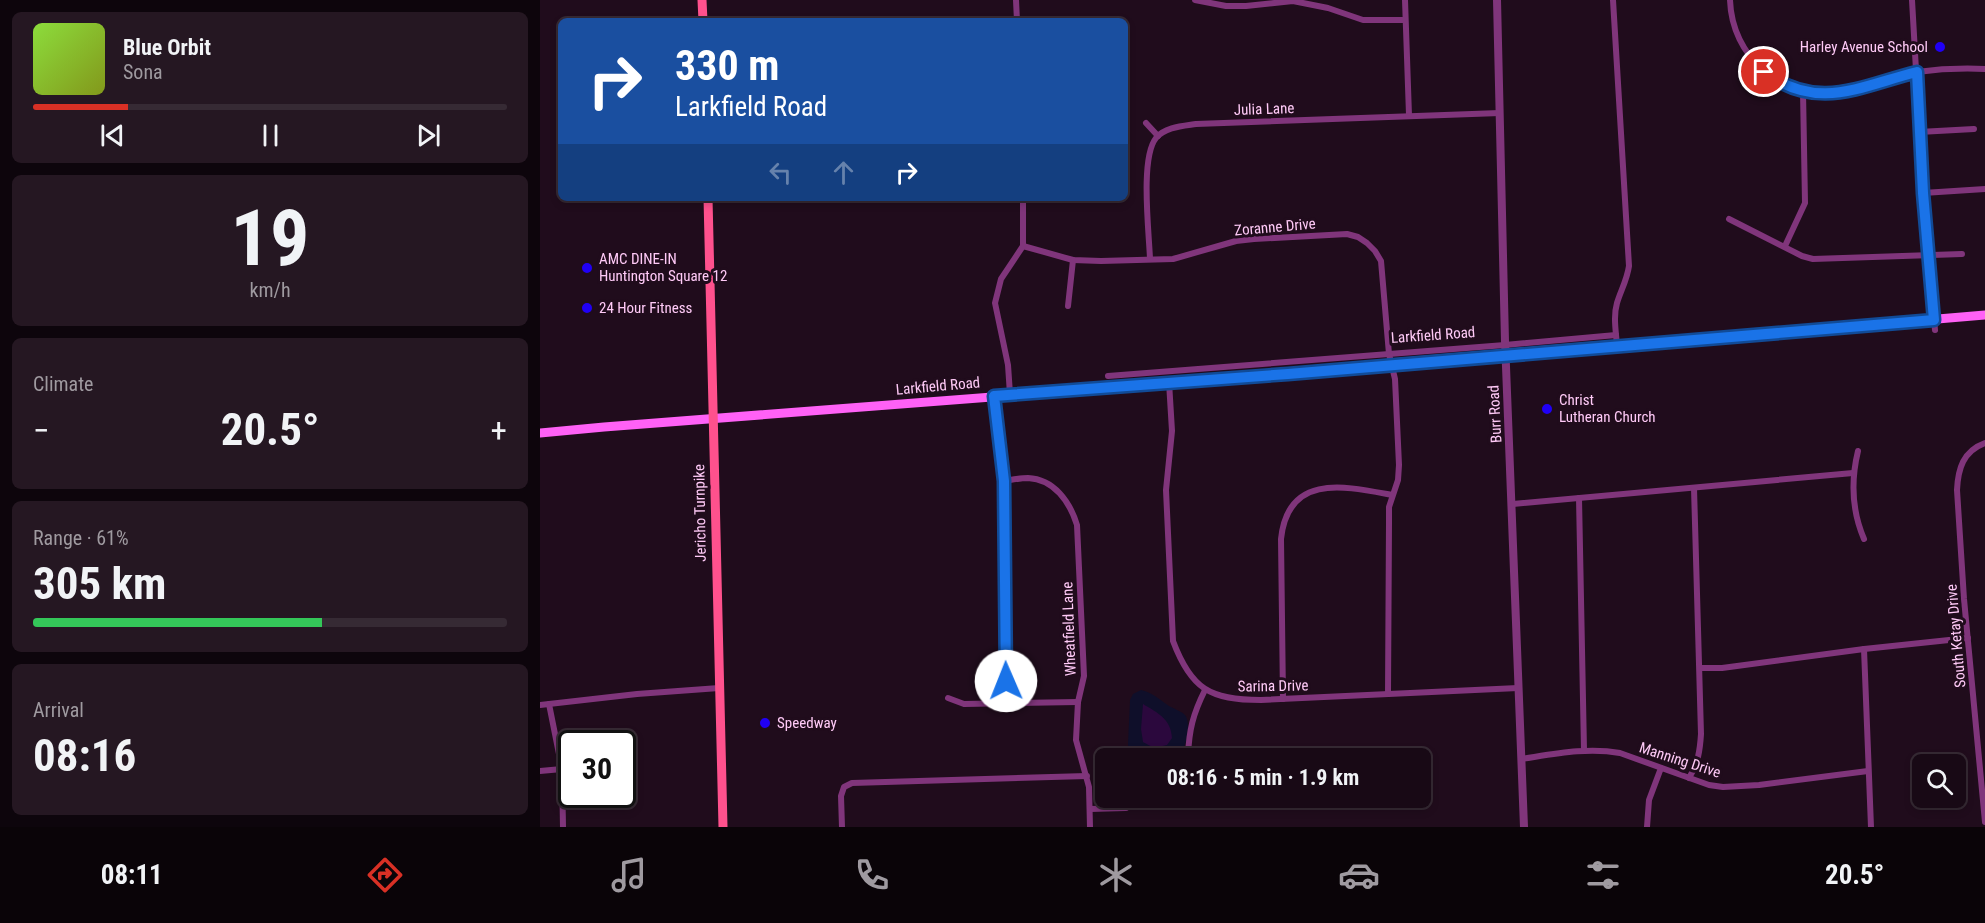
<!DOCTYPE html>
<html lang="en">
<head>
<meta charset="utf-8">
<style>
  body { margin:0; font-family:"Roboto Condensed",sans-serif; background:#251722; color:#f1f3f6; height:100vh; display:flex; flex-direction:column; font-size:22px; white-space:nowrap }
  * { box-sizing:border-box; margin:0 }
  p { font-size:20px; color:#9f9aa0 }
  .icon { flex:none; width:33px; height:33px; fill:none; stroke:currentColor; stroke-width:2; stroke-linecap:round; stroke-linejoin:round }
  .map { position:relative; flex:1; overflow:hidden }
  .panel { display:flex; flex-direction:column; gap:12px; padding:12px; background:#0d050c; width:540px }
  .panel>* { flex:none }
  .top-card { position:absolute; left:18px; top:18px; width:570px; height:183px; border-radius:9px; box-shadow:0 3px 9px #0003,0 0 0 2px #362a34; background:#1a4fa0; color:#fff; overflow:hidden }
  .controls { position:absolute; left:1372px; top:754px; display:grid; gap:12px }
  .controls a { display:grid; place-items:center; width:54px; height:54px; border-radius:9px; background:#180915; box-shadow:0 3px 9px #0003,0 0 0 2px #362a34; font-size:30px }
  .speed { position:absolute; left:18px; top:730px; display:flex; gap:12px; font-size:30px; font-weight:700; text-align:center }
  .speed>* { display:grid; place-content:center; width:78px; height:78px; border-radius:50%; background:#180915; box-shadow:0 3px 9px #0003,0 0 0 2px #362a34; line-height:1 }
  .speed .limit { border:3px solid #111; border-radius:9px; background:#fff; color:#111 }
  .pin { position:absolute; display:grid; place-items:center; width:51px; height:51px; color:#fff; margin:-26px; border:3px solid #fff; border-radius:50%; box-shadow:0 2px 6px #0007 }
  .me { position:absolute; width:66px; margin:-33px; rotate:359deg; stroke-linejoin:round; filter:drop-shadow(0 0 4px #0008) }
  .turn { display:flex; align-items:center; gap:21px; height:126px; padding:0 18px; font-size:27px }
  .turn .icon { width:78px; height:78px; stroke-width:2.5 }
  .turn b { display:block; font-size:42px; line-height:51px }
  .lanes { display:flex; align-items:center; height:57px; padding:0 18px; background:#0003; justify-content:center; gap:30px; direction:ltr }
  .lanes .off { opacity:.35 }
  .big { font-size:45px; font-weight:700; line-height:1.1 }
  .panel .widget { flex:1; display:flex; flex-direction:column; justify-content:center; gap:9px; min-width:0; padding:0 21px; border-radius:9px; background:#251722 }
  .panel .dial { align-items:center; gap:0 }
  .dial b { font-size:78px; line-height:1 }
  .song { display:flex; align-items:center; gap:18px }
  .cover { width:72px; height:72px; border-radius:9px; background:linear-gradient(135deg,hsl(90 70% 55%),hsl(70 70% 35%)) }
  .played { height:6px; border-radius:3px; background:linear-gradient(90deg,#d93025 20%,#362a34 20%) }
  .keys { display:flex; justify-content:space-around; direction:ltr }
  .heat { display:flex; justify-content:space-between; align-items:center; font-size:33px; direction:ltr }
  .charge { height:9px; border-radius:4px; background:linear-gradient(90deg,#34c759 61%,#362a34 0) }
  .trip { position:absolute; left:555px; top:748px; width:336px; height:60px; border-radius:9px; background:#180915; box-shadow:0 3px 9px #0003,0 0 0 2px #362a34; font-weight:700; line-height:60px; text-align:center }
  .tab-bar { display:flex; height:96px; justify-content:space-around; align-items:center; background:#0a0408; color:#9f9aa0 }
  .tab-bar .icon { width:42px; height:42px }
  .tab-bar .active { color:#d93025 }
  .tab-bar b { font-size:27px; color:#f1f3f6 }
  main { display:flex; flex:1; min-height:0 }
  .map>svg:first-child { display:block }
</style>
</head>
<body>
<main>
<section class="panel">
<div class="widget">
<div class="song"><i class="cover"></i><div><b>Blue Orbit</b><p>Sona</p></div></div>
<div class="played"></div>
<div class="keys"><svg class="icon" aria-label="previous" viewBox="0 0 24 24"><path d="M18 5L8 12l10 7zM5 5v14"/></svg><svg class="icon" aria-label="pause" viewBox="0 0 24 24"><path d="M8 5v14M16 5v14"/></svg><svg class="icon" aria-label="next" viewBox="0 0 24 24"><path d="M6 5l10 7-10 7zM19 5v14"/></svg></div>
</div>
<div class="widget dial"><b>19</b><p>km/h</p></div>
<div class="widget"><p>Climate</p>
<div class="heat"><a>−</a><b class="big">20.5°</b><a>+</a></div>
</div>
<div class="widget"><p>Range · 61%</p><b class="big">305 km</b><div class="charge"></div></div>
<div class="widget"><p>Arrival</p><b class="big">08:16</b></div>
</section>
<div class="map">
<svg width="1445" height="827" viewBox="0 0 1445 827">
  <rect width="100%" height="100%" fill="#200c1c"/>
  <!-- green -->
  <path fill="#0f0f2a" d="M601,690C613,693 619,699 629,706C634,709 641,711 645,715C648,719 648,724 648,728C647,736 646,745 642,751C634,760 597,763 589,755L588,744L590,700L593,694Z"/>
  <!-- water -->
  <path fill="#2b083d" d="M603,704C618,713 631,719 632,738L627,745L614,748L603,742L601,729Z"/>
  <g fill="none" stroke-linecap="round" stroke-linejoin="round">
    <!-- minor -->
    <g stroke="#80357b" stroke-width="6">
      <path d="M476,0L477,21"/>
      <path d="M655,0L686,6H706L753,1L788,8L823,20H865"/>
      <path d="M865,0L869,115"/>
      <path d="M1073,0L1089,266C1087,280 1081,290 1077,303C1073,317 1076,331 1077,346"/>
      <path d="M1190,0C1192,57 1240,98 1297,93C1324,91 1350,77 1377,72C1399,69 1423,68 1445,69"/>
      <path d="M1372,0L1383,193L1395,330"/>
      <path d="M606,123L618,136"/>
      <path d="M1379,132L1434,129"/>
      <path d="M1383,193L1445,189"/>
      <path d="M1189,219L1262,256L1273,259L1422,254"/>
      <path d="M483,246L533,260L561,261L633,259L696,241L714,239L807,234L818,237L827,243L835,251L841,261L849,354L855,379L859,465L858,480L849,507V523L848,694"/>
      <path d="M1245,246L1265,203L1263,91"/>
      <path d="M610,259C609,232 600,158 616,138C625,127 643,126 656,124L960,113"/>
      <path d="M528,306L533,260"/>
      <path d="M568,376L965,345L1076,335"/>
      <path d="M629,382L632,431L626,490L633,641C651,689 670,700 721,700L978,688"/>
      <path d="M470,394L468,365L455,303L461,279L483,246V198"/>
      <path d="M454,396L464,481L466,703"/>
      <path d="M1445,443C1423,451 1418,469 1417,490L1424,599L1445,822"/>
      <path d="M1318,451C1311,480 1312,511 1324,539"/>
      <path d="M464,481C471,480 480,478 488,478C514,479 530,502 537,525L544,676L538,702L536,740L549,787L550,827"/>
      <path d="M1039,498L1044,750"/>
      <path d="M973,504L1313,473"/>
      <path d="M1324,649L1331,827"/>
      <path d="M1160,668H1182L1324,649L1428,638"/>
      <path d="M408,698L424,704L538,702"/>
      <path d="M743,699L741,539C748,473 804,486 852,495"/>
      <path d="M9,704L22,769L23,827"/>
      <path d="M0,705L97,694L179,688"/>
      <path d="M648,756C649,730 653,714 665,690"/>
      <path d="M981,759C1014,754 1047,747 1080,753L1169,785L1183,787L1219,785L1328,771"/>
      <path d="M0,771L22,769"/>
      <path d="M1149,778C1158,764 1160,750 1161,734L1154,488"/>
      <path d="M23,797H55"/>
      <path d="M550,809L586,808"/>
      <path d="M302,827L301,796L304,787L312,783L547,776"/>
      <path d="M1107,827L1109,800L1121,768"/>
    </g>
    <!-- tertiary -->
    <path stroke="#80357b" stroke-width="8" d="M957,0L965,341L984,827"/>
    <!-- secondary -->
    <path stroke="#ff61f6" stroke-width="9" d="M0,433L64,427L749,374L1445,315"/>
    <!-- primary -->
    <g stroke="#ff518d" stroke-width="9">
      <path d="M162,0L163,21"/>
      <path d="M168,198L183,827"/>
    </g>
  </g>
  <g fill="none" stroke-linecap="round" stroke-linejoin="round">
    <defs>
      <path id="route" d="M466,681L464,481L454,396L748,374L1394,320L1383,193L1377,72C1320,86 1279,112 1224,72"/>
    </defs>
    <!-- route casing -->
    <use href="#route" stroke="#114b97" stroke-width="15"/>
    <!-- route -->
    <use href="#route" stroke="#1a73e8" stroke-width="10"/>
  </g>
  <!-- markers -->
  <g fill="#2000f5" stroke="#200c1c" stroke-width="2">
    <circle cx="1400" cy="47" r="6"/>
    <circle cx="47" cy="268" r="6"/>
    <circle cx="47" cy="308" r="6"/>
    <circle cx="1007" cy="409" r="6"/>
    <circle cx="225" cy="723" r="6"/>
  </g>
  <g text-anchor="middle" stroke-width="6" stroke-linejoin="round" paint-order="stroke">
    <!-- poi labels -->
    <g font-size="15" fill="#ffcaf7" stroke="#200c1c" text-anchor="start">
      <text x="1388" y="52" text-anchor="end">Harley Avenue School</text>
      <text x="59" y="264">AMC DINE-IN<tspan x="59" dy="17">Huntington Square 12</tspan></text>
      <text x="59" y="313">24 Hour Fitness</text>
      <text x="1019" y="405">Christ<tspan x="1019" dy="17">Lutheran Church</tspan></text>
      <text x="237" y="728">Speedway</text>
    </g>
    <!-- street labels -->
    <g font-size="15" fill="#ffcaf7" stroke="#200c1c">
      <text transform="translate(724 109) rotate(-2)" y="5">Julia Lane</text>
      <text transform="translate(735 227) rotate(-5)" y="5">Zoranne Drive</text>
      <text transform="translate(893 335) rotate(-4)" y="5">Larkfield Road</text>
      <text transform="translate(398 386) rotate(-5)" y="5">Larkfield Road</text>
      <text transform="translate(955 414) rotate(-93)" y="5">Burr Road</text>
      <text transform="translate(160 513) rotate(-91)" y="5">Jericho Turnpike</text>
      <text transform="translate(529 629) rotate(-92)" y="5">Wheatfield Lane</text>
      <text transform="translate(1416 636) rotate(-95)" y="5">South Ketay Drive</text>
      <text transform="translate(733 686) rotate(-1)" y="5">Sarina Drive</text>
      <text transform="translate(1140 760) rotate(18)" y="5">Manning Drive</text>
    </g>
  </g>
</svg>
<div class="controls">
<a><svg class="icon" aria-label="search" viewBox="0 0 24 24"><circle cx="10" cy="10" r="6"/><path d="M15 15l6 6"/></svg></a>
</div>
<div class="speed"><div class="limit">30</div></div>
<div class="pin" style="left:1224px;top:72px;background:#d93025"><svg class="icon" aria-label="arrive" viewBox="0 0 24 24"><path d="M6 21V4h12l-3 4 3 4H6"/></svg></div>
<svg class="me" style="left:466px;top:681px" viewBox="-20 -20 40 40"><circle r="19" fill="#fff"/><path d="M0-13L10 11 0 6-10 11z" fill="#1a73e8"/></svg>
<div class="trip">08:16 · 5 min · 1.9 km</div>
<div class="top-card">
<div class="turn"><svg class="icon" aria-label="right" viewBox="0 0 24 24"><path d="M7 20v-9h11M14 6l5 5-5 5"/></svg><div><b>330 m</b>Larkfield Road</div></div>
<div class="lanes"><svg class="icon off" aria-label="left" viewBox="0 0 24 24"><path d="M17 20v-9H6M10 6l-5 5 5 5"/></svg><svg class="icon off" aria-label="ahead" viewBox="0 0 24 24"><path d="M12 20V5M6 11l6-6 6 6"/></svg><svg class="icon" aria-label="right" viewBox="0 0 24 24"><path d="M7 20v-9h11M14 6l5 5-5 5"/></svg></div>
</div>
</div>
</main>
<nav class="tab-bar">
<b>08:11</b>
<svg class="icon active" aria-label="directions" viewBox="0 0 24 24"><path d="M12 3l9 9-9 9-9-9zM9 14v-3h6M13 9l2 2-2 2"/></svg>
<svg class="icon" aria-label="music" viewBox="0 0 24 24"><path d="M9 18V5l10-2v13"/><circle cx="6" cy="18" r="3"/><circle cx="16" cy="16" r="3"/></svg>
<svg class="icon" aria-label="phone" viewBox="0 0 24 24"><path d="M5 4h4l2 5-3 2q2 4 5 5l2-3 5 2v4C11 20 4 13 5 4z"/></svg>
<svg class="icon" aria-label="climate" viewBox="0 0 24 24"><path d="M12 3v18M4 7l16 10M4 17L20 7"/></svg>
<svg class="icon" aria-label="car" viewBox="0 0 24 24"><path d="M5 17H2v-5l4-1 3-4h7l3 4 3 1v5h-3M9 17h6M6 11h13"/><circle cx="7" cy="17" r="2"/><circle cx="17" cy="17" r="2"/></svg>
<svg class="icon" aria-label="filters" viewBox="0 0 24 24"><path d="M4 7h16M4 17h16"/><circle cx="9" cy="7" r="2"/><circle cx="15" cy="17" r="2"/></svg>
<b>20.5°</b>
</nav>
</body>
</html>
